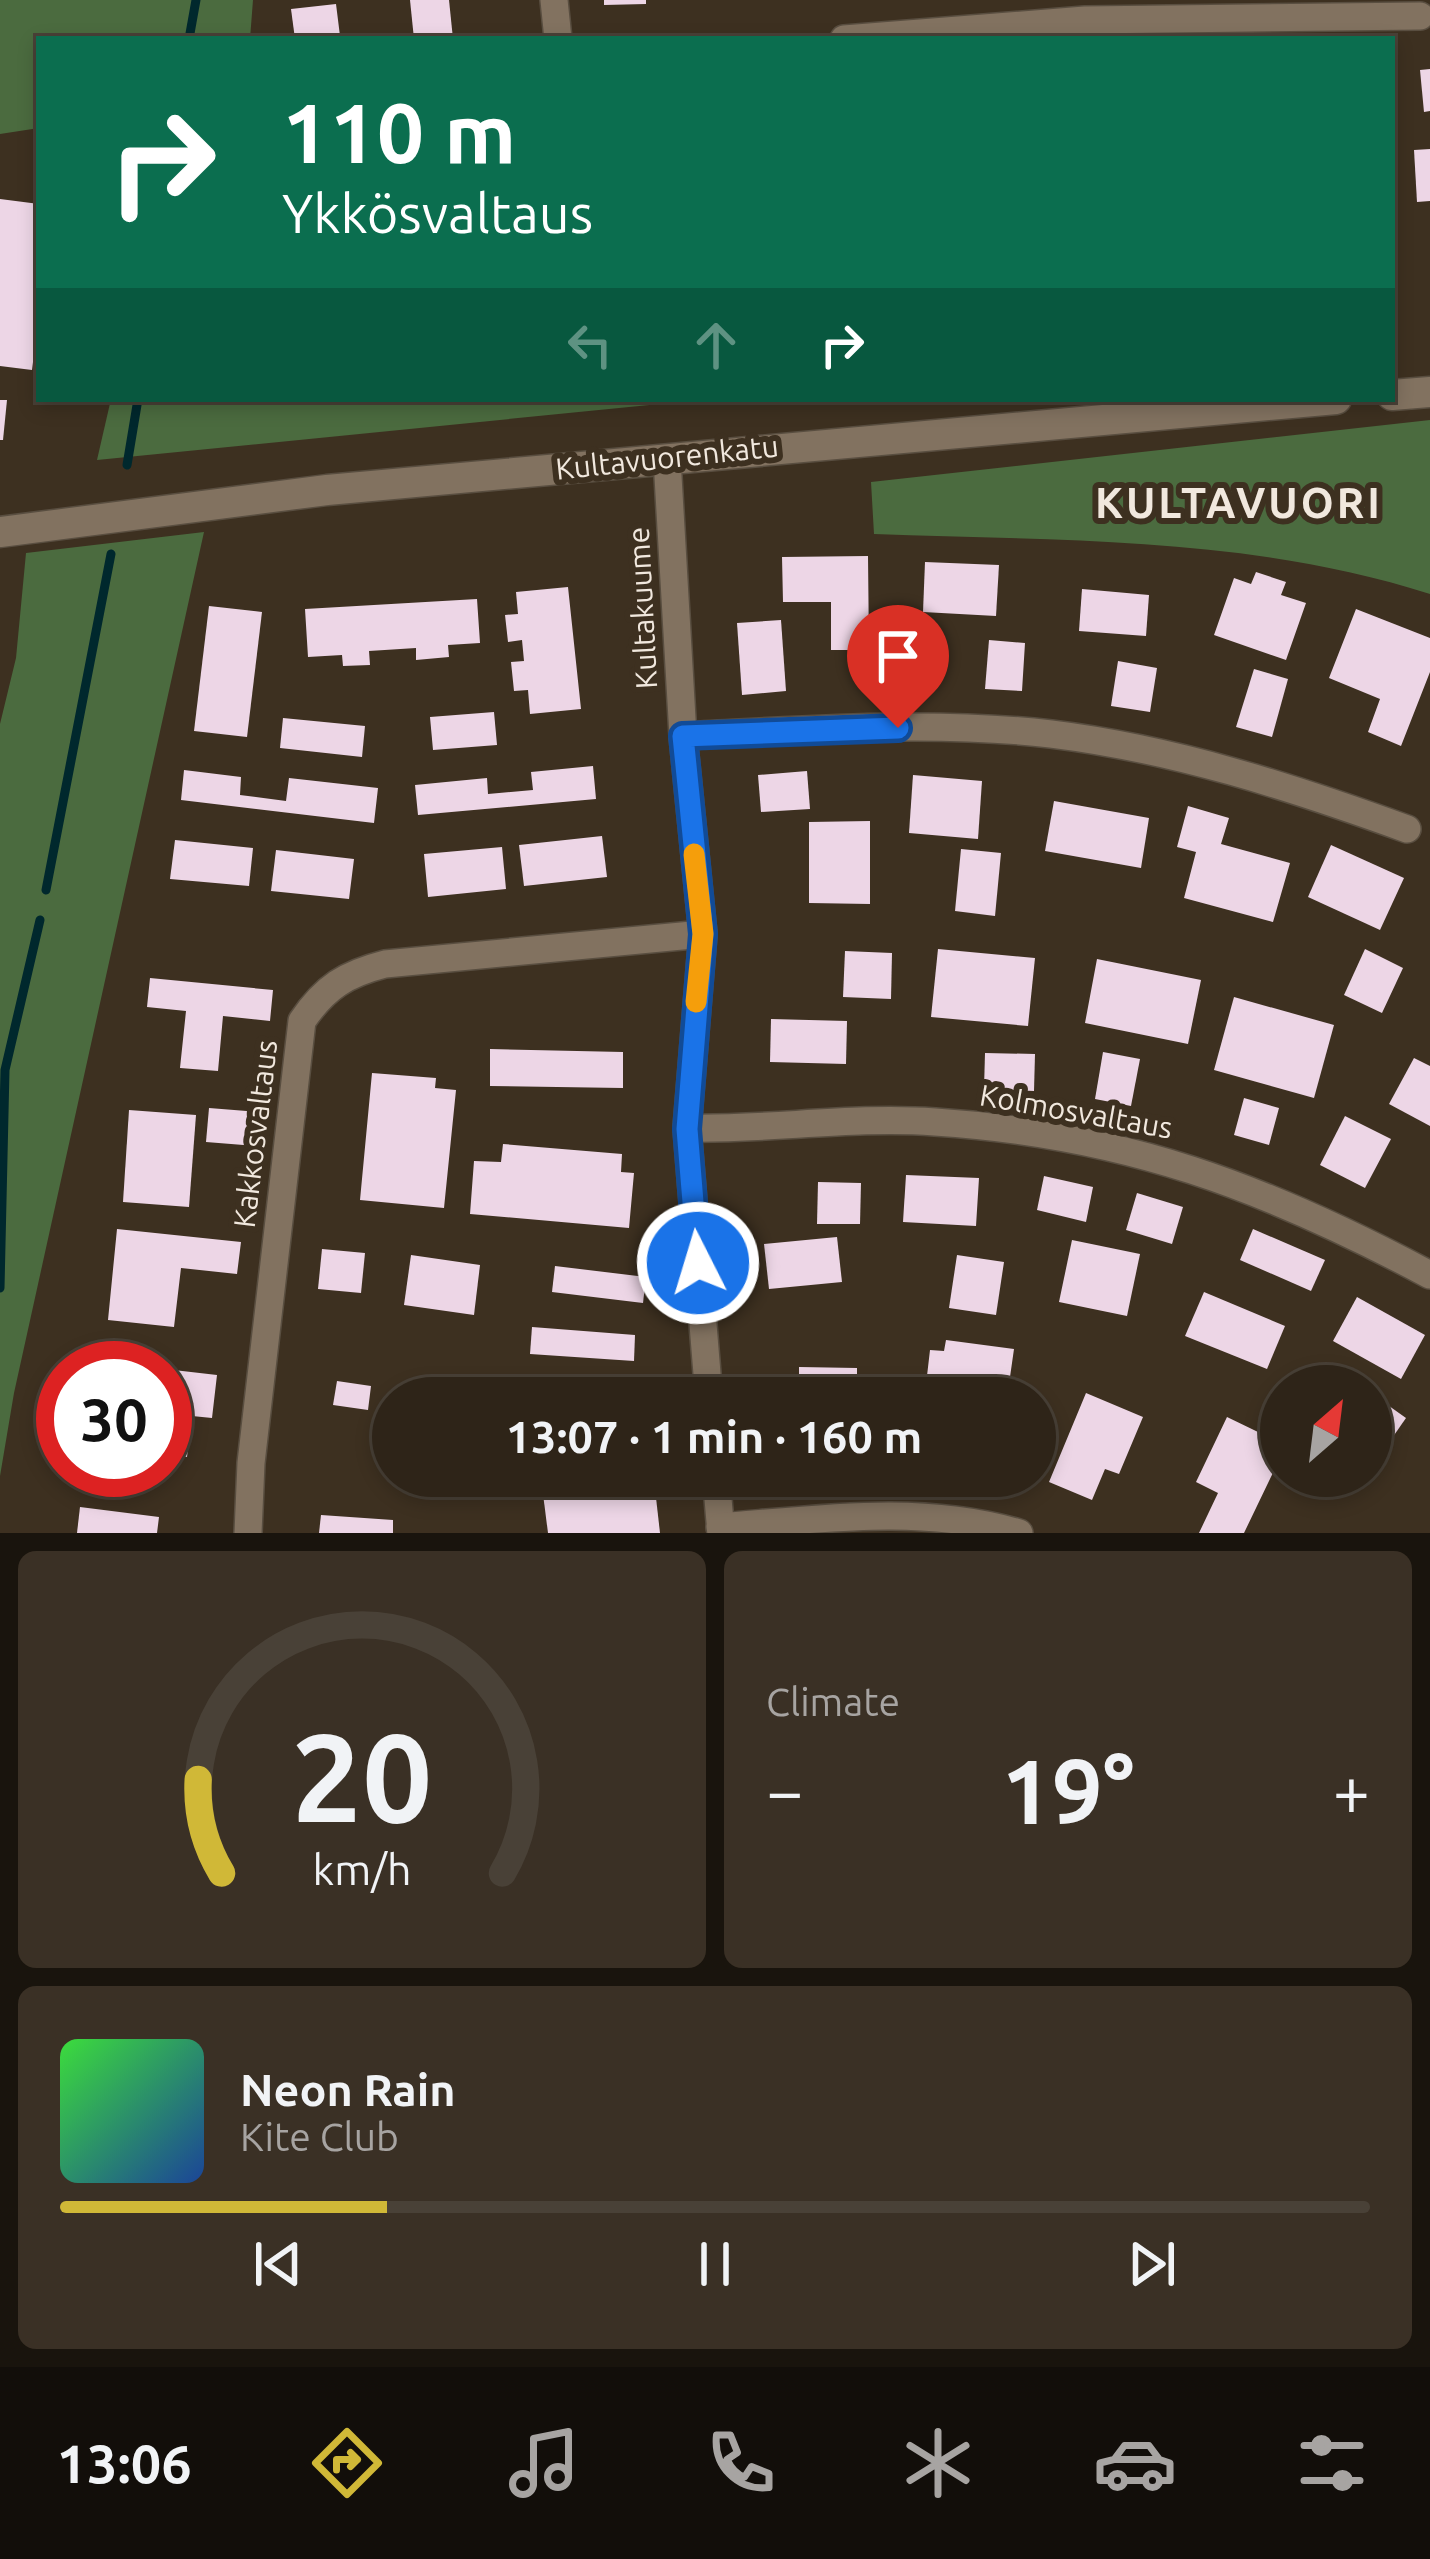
<!DOCTYPE html>
<html lang="en">
<head>
<meta charset="utf-8">
<style>
  body { margin:0; font-family:Ubuntu,sans-serif; background:#3a3025; color:#f1f3f6; height:100vh; display:flex; flex-direction:column; font-size:45px; white-space:nowrap }
  * { box-sizing:border-box; margin:0 }
  p { font-size:39px; color:#a7a4a2 }
  .icon { flex:none; width:66px; height:66px; fill:none; stroke:currentColor; stroke-width:2; stroke-linecap:round; stroke-linejoin:round }
  .map { position:relative; height:1533px; overflow:hidden }
  .details { display:flex; flex-direction:column; gap:18px; padding:18px; background:#19140d; flex:1 }
  .details>* { flex:none }
  .top-card { position:absolute; left:36px; top:36px; width:1359px; height:366px; border-radius:0px; box-shadow:0 6px 18px #0003,0 0 0 3px #494137; background:#0b6e4f; color:#fff; overflow:hidden }
  .needle { width:78px; rotate:28deg }
  .fabs { position:absolute; left:1260px; top:1365px; display:grid; gap:24px }
  .fabs a { display:grid; place-items:center; width:132px; height:132px; border-radius:50%; background:#2e2418; box-shadow:0 6px 18px #0003,0 0 0 3px #494137; font-size:60px }
  .speed { position:absolute; left:36px; top:1341px; display:flex; gap:24px; font-size:60px; font-weight:700; text-align:center }
  .speed>* { display:grid; place-content:center; width:156px; height:156px; border-radius:50%; background:#2e2418; box-shadow:0 6px 18px #0003,0 0 0 3px #494137; line-height:1 }
  .speed .limit { border:18px solid #d22; background:#fff; color:#111 }
  .pin { position:absolute; display:grid; place-items:center; width:102px; height:102px; color:#fff; margin:-123px -51px; border-radius:50% 50% 50% 0; rotate:-45deg; box-shadow:0 0 12px #0007 }
  .pin .icon { rotate:45deg }
  .me { position:absolute; width:132px; margin:-66px; rotate:355deg; stroke-linejoin:round; filter:drop-shadow(0 0 9px #0008) }
  .turn { display:flex; align-items:center; gap:42px; height:252px; padding:0 48px; font-size:54px }
  .turn .icon { width:156px; height:156px; stroke-width:2.5 }
  .turn b { display:block; font-size:84px; line-height:102px }
  .lanes { display:flex; align-items:center; height:114px; padding:0 48px; background:#0003; justify-content:center; gap:60px; direction:ltr }
  .lanes .off { opacity:.35 }
  .big { font-size:90px; font-weight:600; line-height:1.1 }
  .details .tile { flex:1; display:flex; flex-direction:column; justify-content:center; gap:18px; min-width:0; padding:0 42px; border-radius:18px; background:#3a3025 }
  .details .dial { align-items:center; gap:0 }
  .dial svg { height:312px; overflow:visible; fill:none; stroke:#494137; stroke-width:7; stroke-linecap:round; text-anchor:middle }
  .dial text { fill:#f1f3f6; stroke:none }
  .song { display:flex; align-items:center; gap:36px }
  .cover { width:144px; height:144px; border-radius:18px; background:linear-gradient(135deg,hsl(120 70% 55%),hsl(220 70% 35%)) }
  .played { height:12px; border-radius:6px; background:linear-gradient(90deg,#d0b837 25%,#494137 25%) }
  .keys { display:flex; justify-content:space-around; direction:ltr }
  .heat { display:flex; justify-content:space-between; align-items:center; font-size:66px; direction:ltr }
  .details .tiles { flex:1; display:grid; gap:18px; grid-template-columns:1fr 1fr }
  .tile:last-child { grid-column:span 2 }
  .trip { position:absolute; left:372px; top:1377px; width:684px; height:120px; border-radius:60px; background:#2e2418; box-shadow:0 6px 18px #0003,0 0 0 3px #494137; font-weight:600; line-height:120px; text-align:center }
  .dock { display:flex; height:192px; justify-content:space-around; align-items:center; background:#120e0a; color:#a7a4a2 }
  .dock .icon { width:84px; height:84px }
  .dock .current { color:#d0b837 }
  .dock b { font-size:54px; color:#f1f3f6 }
  .map>svg:first-child { display:block }
</style>
</head>
<body>
<div class="map">
<svg width="1430" height="1533" viewBox="0 0 1430 1533">
  <rect width="100%" height="100%" fill="#3d3020"/>
  <!-- forest -->
  <g fill="#4b6b3f">
    <path d="M0,0H253L250,39H39V128L0,134Z"/>
    <path d="M111,399H710L97,460Z"/>
    <path d="M1430,420V594C1250,536 1061,541 874,534L871,482Z"/>
    <path d="M204,532L14,1393L0,1476V724L16,658L26,553Z"/>
  </g>
  <g fill="none" stroke-linecap="round" stroke-linejoin="round">
    <!-- stream -->
    <g stroke="#00282d" stroke-width="9">
      <path d="M189,39L196,0"/>
      <path d="M127,465L138,399"/>
      <path d="M46,890L111,554"/>
      <path d="M0,1288L5,1070L40,920"/>
    </g>
  </g>
  <!-- building -->
  <g fill="#edd6e6">
    <path d="M410,0H449L453,39H414Z"/>
    <path d="M604,0H646V4L604,5Z"/>
    <path d="M336,4L340,36L295,39L291,9Z"/>
    <path d="M1430,69V111L1424,112L1420,70Z"/>
    <path d="M1430,149V201L1417,202L1414,150Z"/>
    <path d="M0,199L39,204V314L32,370L0,366Z"/>
    <path d="M0,400H7L3,440H0Z"/>
    <path d="M868,556L869,650H831V602H783L782,557Z"/>
    <path d="M925,562L999,565L996,616L923,612Z"/>
    <path d="M1256,572L1286,582L1281,595L1306,603L1286,660L1214,635L1234,578L1251,584Z"/>
    <path d="M568,587L581,709L530,714L528,690L514,691L511,662L524,661L522,640L508,642L505,615L518,614L516,592Z"/>
    <path d="M1082,589L1149,595L1146,636L1079,631Z"/>
    <path d="M477,599L480,643L448,645L449,657L416,660V648L369,651L370,665L343,666L342,655L308,657L305,609Z"/>
    <path d="M209,606L262,612L247,737L194,731Z"/>
    <path d="M1356,609L1430,638V672L1401,746L1368,732L1380,699L1329,678Z"/>
    <path d="M781,620L786,691L742,695L737,623Z"/>
    <path d="M989,640L1025,643L1022,691L985,689Z"/>
    <path d="M1118,661L1157,668L1150,712L1111,706Z"/>
    <path d="M1254,669L1288,679L1272,737L1236,727Z"/>
    <path d="M494,712L497,745L433,750L430,717Z"/>
    <path d="M283,718L365,726L362,757L280,748Z"/>
    <path d="M593,766L596,799L418,815L415,785L487,778L488,794L533,790L531,772Z"/>
    <path d="M184,770L241,777L240,795L286,801L289,778L378,788L374,823L181,800Z"/>
    <path d="M807,771L810,809L761,812L758,775Z"/>
    <path d="M913,775L982,781L978,839L909,833Z"/>
    <path d="M1054,801L1149,818L1141,868L1045,851Z"/>
    <path d="M1188,806L1229,818L1221,844L1290,863L1273,922L1184,898L1196,852L1177,847Z"/>
    <path d="M870,821V904L809,903V822Z"/>
    <path d="M602,836L607,877L524,886L519,845Z"/>
    <path d="M175,840L253,848L249,886L170,879Z"/>
    <path d="M1331,845L1404,878L1380,930L1308,897Z"/>
    <path d="M502,847L506,889L428,897L424,854Z"/>
    <path d="M961,849L1001,853L995,916L955,911Z"/>
    <path d="M276,850L354,859L349,899L271,891Z"/>
    <path d="M938,949L1035,958L1028,1026L931,1017Z"/>
    <path d="M1365,949L1403,968L1382,1013L1344,995Z"/>
    <path d="M845,951L892,953L891,999L843,997Z"/>
    <path d="M1097,959L1201,980L1188,1044L1085,1023Z"/>
    <path d="M150,978L273,990L270,1021L223,1016L218,1071L180,1068L186,1011L147,1007Z"/>
    <path d="M1234,997L1334,1025L1314,1098L1214,1070Z"/>
    <path d="M771,1019L847,1021L846,1064L770,1062Z"/>
    <path d="M490,1049L623,1052V1088L490,1086Z"/>
    <path d="M1103,1052L1140,1059L1131,1106L1095,1099Z"/>
    <path d="M985,1053L1035,1054L1034,1091L984,1089Z"/>
    <path d="M1414,1058L1430,1066V1126L1389,1104Z"/>
    <path d="M372,1073L436,1078L435,1088L456,1090L444,1208L360,1200Z"/>
    <path d="M1244,1098L1279,1108L1269,1145L1234,1135Z"/>
    <path d="M209,1108L258,1112L256,1146L206,1142Z"/>
    <path d="M129,1110L196,1115L189,1207L123,1202Z"/>
    <path d="M1345,1116L1391,1139L1365,1188L1320,1165Z"/>
    <path d="M503,1144L622,1154L621,1172L634,1173L629,1228L470,1214L474,1161L501,1162Z"/>
    <path d="M906,1175L979,1178L976,1226L903,1222Z"/>
    <path d="M1044,1176L1093,1187L1086,1222L1037,1210Z"/>
    <path d="M818,1182L861,1183L860,1224H817Z"/>
    <path d="M1137,1193L1183,1207L1172,1244L1126,1230Z"/>
    <path d="M117,1229L241,1242L237,1274L181,1268L174,1327L108,1320Z"/>
    <path d="M1253,1229L1325,1260L1311,1291L1240,1260Z"/>
    <path d="M837,1237L842,1282L769,1289L764,1244Z"/>
    <path d="M1072,1240L1140,1254L1127,1316L1059,1302Z"/>
    <path d="M322,1249L365,1253L361,1293L318,1289Z"/>
    <path d="M411,1255L480,1265L474,1315L404,1305Z"/>
    <path d="M957,1255L1004,1262L996,1315L949,1308Z"/>
    <path d="M555,1266L646,1277L643,1303L552,1292Z"/>
    <path d="M1204,1292L1285,1326L1267,1369L1185,1336Z"/>
    <path d="M1357,1297L1425,1335L1401,1379L1333,1341Z"/>
    <path d="M532,1327L635,1335L634,1361L530,1354Z"/>
    <path d="M946,1340L1014,1349L1007,1398L925,1393L930,1350L944,1351Z"/>
    <path d="M799,1367L857,1368V1398H799Z"/>
    <path d="M165,1369L217,1375L212,1418L192,1416L187,1457L165,1454Z"/>
    <path d="M337,1381L371,1386L368,1410L333,1405Z"/>
    <path d="M623,1392L624,1398H590V1395Z"/>
    <path d="M1086,1393L1143,1417L1119,1474L1105,1469L1092,1500L1049,1482Z"/>
    <path d="M1375,1396L1406,1418L1381,1454L1371,1447Z"/>
    <path d="M1227,1417L1281,1443V1456L1244,1533H1199L1218,1493L1196,1482Z"/>
    <path d="M837,1476H878V1493H836Z"/>
    <path d="M654,1480L660,1533H548L543,1494Z"/>
    <path d="M80,1507L159,1517L157,1533H77Z"/>
    <path d="M321,1515L393,1520V1533H319Z"/>
  </g>
  <g fill="none" stroke-linecap="round" stroke-linejoin="round">
    <defs>
      <g id="street">
        <path d="M554,0L558,39"/>
        <path d="M844,39L1085,20L1420,16"/>
        <path d="M667,459L683,736L703,934L687,1128L709,1398"/>
        <path d="M683,736C805,730 930,720 1051,734C1174,749 1291,787 1407,829"/>
        <path d="M687,1128C769,1130 852,1116 935,1122C1124,1134 1265,1187 1430,1275"/>
        <path d="M716,1476L721,1533"/>
        <path d="M720,1527C819,1519 922,1504 1019,1533"/>
        <path d="M248,1533L251,1463L302,1021C325,987 346,974 385,964L703,934"/>
      </g>
      <g id="secondary">
        <path d="M1392,395L1430,392"/>
        <path d="M0,532L327,490L1336,399"/>
      </g>
    </defs>
    <!-- street casing -->
    <use href="#street" stroke="#594e40" stroke-width="30"/>
    <!-- secondary casing -->
    <use href="#secondary" stroke="#594e40" stroke-width="33"/>
    <!-- street -->
    <use href="#street" stroke="#827260" stroke-width="27"/>
    <!-- secondary -->
    <use href="#secondary" stroke="#827260" stroke-width="30"/>
  </g>
  <g fill="none" stroke-linecap="round" stroke-linejoin="round">
    <defs>
      <path id="route" d="M698,1263L687,1129L703,934L683,736L898,728"/>
    </defs>
    <!-- route casing -->
    <use href="#route" stroke="#114b97" stroke-width="30"/>
    <!-- route -->
    <use href="#route" stroke="#1a73e8" stroke-width="21"/>
    <!-- slow -->
    <path stroke="#f59e0b" stroke-width="21" d="M694,854L703,934L696,1002"/>
  </g>
  <g text-anchor="middle" stroke-width="12" stroke-linejoin="round" paint-order="stroke">
    <!-- street labels -->
    <g font-size="30" fill="#f1e8de" stroke="#3d3020">
      <text transform="translate(667 458) rotate(-6)" y="10">Kultavuorenkatu</text>
      <text transform="translate(643 608) rotate(-93)" y="10">Kultakuume</text>
      <text transform="translate(1076 1112) rotate(10)" y="10">Kolmosvaltaus</text>
      <text transform="translate(256 1134) rotate(-83)" y="10">Kakkosvaltaus</text>
    </g>
    <!-- district labels -->
    <g font-size="42" font-weight="bold" letter-spacing="3" fill="#f1e8de" stroke="#3d3020">
      <text x="1239" y="518">KULTAVUORI</text>
    </g>
  </g>
</svg>
<div class="fabs">
<a><svg class="needle" viewBox="-14 -14 28 28"><path d="M0-13l5 13h-10z" fill="#e53935"/><path d="M0 13l5-13h-10z" fill="#a7a4a2"/></svg></a>
</div>
<div class="speed"><div class="limit">30</div></div>
<div class="pin" style="left:898px;top:728px;background:#d93025"><svg class="icon" aria-label="arrive" viewBox="0 0 24 24"><path d="M6 21V4h12l-3 4 3 4H6"/></svg></div>
<svg class="me" style="left:698px;top:1263px" viewBox="-20 -20 40 40"><circle r="17" fill="#1a73e8" stroke="#fff" stroke-width="3"/><path d="M0-11L8 9 0 5-8 9z" fill="#fff"/></svg>
<div class="trip">13:07 · 1 min · 160 m</div>
<div class="top-card">
<div class="turn"><svg class="icon" aria-label="right" viewBox="0 0 24 24"><path d="M7 20v-9h11M14 6l5 5-5 5"/></svg><div><b>110 m</b>Ykkösvaltaus</div></div>
<div class="lanes"><svg class="icon off" aria-label="left" viewBox="0 0 24 24"><path d="M17 20v-9H6M10 6l-5 5 5 5"/></svg><svg class="icon off" aria-label="ahead" viewBox="0 0 24 24"><path d="M12 20V5M6 11l6-6 6 6"/></svg><svg class="icon" aria-label="right" viewBox="0 0 24 24"><path d="M7 20v-9h11M14 6l5 5-5 5"/></svg></div>
</div>
</div>
<section class="details">
<div class="tiles">
<div class="tile dial"><svg viewBox="0 0 100 80">
<path d="M14 69A42 42 0 1 1 86 69"/>
<path d="M14 69A42 42 0 0 1 8 45" stroke="#d0b837"/>
<text x="50" y="56" font-size="32" font-weight="700">20</text>
<text x="50" y="72" font-size="11">km/h</text>
</svg></div>
<div class="tile"><p>Climate</p>
<div class="heat"><a>−</a><b class="big">19°</b><a>+</a></div>
</div>
<div class="tile">
<div class="song"><i class="cover"></i><div><b>Neon Rain</b><p>Kite Club</p></div></div>
<div class="played"></div>
<div class="keys"><svg class="icon" aria-label="previous" viewBox="0 0 24 24"><path d="M18 5L8 12l10 7zM5 5v14"/></svg><svg class="icon" aria-label="pause" viewBox="0 0 24 24"><path d="M8 5v14M16 5v14"/></svg><svg class="icon" aria-label="next" viewBox="0 0 24 24"><path d="M6 5l10 7-10 7zM19 5v14"/></svg></div>
</div>
</div>
</section>
<nav class="dock">
<b>13:06</b>
<svg class="icon current" aria-label="directions" viewBox="0 0 24 24"><path d="M12 3l9 9-9 9-9-9zM9 14v-3h6M13 9l2 2-2 2"/></svg>
<svg class="icon" aria-label="music" viewBox="0 0 24 24"><path d="M9 18V5l10-2v13"/><circle cx="6" cy="18" r="3"/><circle cx="16" cy="16" r="3"/></svg>
<svg class="icon" aria-label="phone" viewBox="0 0 24 24"><path d="M5 4h4l2 5-3 2q2 4 5 5l2-3 5 2v4C11 20 4 13 5 4z"/></svg>
<svg class="icon" aria-label="climate" viewBox="0 0 24 24"><path d="M12 3v18M4 7l16 10M4 17L20 7"/></svg>
<svg class="icon" aria-label="car" viewBox="0 0 24 24"><path d="M5 17H2v-5l4-1 3-4h7l3 4 3 1v5h-3M9 17h6M6 11h13"/><circle cx="7" cy="17" r="2"/><circle cx="17" cy="17" r="2"/></svg>
<svg class="icon" aria-label="filters" viewBox="0 0 24 24"><path d="M4 7h16M4 17h16"/><circle cx="9" cy="7" r="2"/><circle cx="15" cy="17" r="2"/></svg>
</nav>
</body>
</html>
